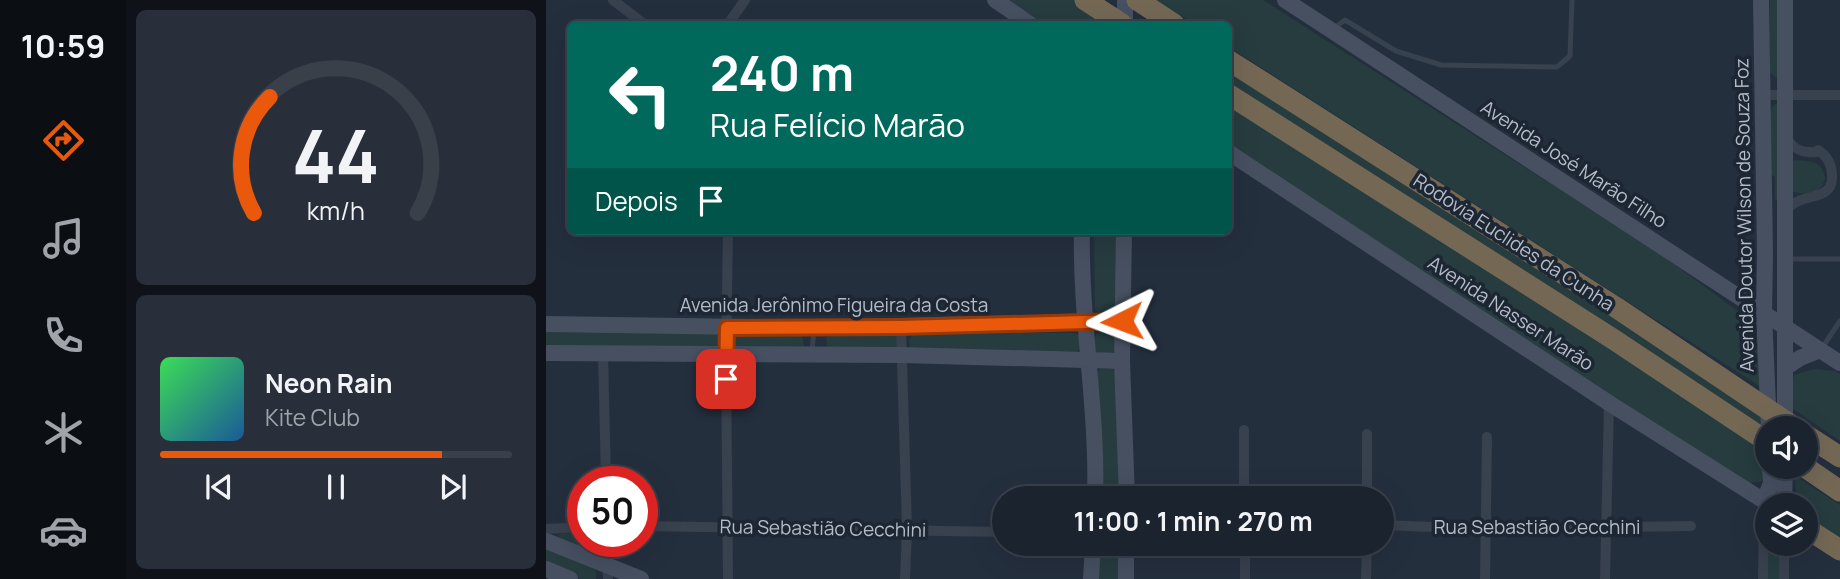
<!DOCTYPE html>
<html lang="pt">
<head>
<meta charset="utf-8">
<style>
  body { margin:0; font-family:Manrope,sans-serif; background:#282f3a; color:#f1f3f6; height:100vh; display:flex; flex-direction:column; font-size:26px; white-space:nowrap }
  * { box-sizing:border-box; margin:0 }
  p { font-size:23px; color:#a0a4aa }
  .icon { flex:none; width:38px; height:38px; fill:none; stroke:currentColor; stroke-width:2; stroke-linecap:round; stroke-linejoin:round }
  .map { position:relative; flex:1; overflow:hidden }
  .sheet { display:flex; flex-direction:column; gap:10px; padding:10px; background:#0f1319; width:420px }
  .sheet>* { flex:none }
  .top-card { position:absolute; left:21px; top:21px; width:665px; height:214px; border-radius:10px; box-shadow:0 7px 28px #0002,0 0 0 2px #39404a; background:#00695c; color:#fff; overflow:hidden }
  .tools { position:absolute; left:1209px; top:416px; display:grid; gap:14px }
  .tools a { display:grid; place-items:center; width:63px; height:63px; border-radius:50%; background:#1b232e; box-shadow:0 7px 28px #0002,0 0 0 2px #39404a; font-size:35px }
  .speed { position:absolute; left:21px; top:466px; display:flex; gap:14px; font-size:35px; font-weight:700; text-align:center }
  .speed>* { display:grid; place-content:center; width:91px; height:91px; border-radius:50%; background:#1b232e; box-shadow:0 7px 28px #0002,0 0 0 2px #39404a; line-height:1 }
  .speed .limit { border:10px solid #d22; background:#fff; color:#111 }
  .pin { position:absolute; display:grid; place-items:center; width:60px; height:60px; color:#fff; margin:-30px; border-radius:14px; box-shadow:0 4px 10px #0006 }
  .me { position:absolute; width:77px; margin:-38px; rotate:267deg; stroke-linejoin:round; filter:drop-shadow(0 0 5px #0008) }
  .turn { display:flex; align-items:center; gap:24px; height:147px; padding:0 28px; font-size:32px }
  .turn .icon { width:91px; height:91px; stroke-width:2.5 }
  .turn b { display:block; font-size:49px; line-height:60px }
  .then { display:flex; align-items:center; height:66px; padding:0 28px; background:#0003; gap:14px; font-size:26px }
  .sheet .card { flex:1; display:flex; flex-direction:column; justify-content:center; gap:10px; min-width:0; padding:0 24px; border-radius:10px; background:#282f3a }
  .sheet .dial { align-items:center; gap:0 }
  .dial svg { height:182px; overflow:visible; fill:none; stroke:#39404a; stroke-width:7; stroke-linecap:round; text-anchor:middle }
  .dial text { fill:#f1f3f6; stroke:none }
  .song { display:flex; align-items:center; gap:21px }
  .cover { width:84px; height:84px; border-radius:10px; background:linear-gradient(135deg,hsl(130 70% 55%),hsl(210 70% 35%)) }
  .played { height:7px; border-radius:4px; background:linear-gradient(90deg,#ea580c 80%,#39404a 80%) }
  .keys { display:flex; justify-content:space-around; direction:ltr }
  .trip { position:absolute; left:446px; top:486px; width:402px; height:70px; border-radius:35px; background:#1b232e; box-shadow:0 7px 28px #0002,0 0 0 2px #39404a; font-weight:700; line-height:70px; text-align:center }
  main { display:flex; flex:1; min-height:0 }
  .dock { display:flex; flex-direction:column; width:126px; justify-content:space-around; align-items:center; background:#0b0e12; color:#a0a4aa }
  .dock .icon { width:49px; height:49px }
  .dock .current { color:#ea580c }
  .dock b { font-size:32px; color:#f1f3f6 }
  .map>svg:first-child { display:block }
</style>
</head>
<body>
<main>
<nav class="dock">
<b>10:59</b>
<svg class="icon current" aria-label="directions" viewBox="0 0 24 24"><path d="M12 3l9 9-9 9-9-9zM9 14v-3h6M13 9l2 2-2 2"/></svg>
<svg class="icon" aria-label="music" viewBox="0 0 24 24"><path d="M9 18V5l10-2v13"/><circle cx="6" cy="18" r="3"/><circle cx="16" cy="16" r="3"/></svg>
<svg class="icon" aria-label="phone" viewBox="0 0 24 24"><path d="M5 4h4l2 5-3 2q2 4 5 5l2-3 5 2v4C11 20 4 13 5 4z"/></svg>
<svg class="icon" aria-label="climate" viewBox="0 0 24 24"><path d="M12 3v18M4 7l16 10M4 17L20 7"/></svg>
<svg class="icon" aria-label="car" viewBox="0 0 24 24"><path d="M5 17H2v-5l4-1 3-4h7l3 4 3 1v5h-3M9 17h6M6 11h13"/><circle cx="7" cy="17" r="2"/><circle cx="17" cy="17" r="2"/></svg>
</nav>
<section class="sheet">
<div class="card dial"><svg viewBox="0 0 100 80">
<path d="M14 69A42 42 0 1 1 86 69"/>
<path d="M14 69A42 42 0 0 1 21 18" stroke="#ea580c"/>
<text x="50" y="56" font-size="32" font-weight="700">44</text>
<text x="50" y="72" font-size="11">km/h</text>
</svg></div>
<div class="card">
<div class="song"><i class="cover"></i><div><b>Neon Rain</b><p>Kite Club</p></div></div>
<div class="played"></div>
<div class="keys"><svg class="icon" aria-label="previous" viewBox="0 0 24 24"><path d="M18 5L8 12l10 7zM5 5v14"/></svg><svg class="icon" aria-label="pause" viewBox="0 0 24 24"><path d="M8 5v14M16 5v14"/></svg><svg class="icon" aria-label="next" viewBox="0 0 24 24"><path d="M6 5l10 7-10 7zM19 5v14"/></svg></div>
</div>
</section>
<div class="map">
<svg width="1294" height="579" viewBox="0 0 1294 579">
  <rect width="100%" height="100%" fill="#242f3e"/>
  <!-- green -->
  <g fill="#263c3f">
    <path d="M463,0H529L555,17V24H499Z"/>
    <path d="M610,0H717L1117,256L1193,312L1208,333L1213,350L1215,387L683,47L682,24H648Z"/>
    <path d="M1224,0H1235L1232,77H1229L1224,72Z"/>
    <path d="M682,70L1216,407V431L683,88Z"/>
    <path d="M682,100L1217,444L1218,476L1216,481L1202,483L1054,389L683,144Z"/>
    <path d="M1229,104H1232V202L1229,199V177L1224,173V110Z"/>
    <path d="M1244,160C1261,161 1276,159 1279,178C1275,197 1260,193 1245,192Z"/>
    <path d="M548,231H572V308L565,314L552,313L549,309Z"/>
    <path d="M0,329L169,332L176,336V345L170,351L0,347Z"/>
    <path d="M255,331L258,346L251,351H192L185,345V337L191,332Z"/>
    <path d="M347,331L351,336L352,345L347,351H288L281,346L280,338L285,333Z"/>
    <circle cx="559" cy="343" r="12"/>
    <path d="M369,332L529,333L535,337V348L529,353L364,348L363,339Z"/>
    <path d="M554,369H566L572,375L576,499H555L549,375Z"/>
    <path d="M1268,369L1289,371L1294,374V441L1246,408L1245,386L1248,375Z"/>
    <path d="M1248,475L1294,505V544L1260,521V506H1252Z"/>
    <path d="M17,533L37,535V541H54V551L48,554L14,540L13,535Z"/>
    <path d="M556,544H571L574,548V579H551L553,549Z"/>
    <path d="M1222,544H1235L1234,579H1220Z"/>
    <path d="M0,548L47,568L50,571V579H35L0,565Z"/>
  </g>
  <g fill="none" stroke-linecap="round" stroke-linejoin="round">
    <!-- lane -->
    <g stroke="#38414e" stroke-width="5">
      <path d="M788,28L799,20L850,51L895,65L1011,67L1024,56L1026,0"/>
      <path d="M1241,259H1294"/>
      <path d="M1276,348L1294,321"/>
      <path d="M266,351L268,329"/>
    </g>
    <!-- street -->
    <g stroke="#38414e" stroke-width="10">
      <path d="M67,0L98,24"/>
      <path d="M182,24L199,0"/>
      <path d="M1216,95H1294"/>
      <path d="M1239,212C1254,189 1289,205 1286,173C1285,163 1280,155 1272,150L1271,152C1257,153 1247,150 1240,137"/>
      <path d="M182,231L180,354L182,579"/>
      <path d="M355,327L361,529L359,579"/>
      <path d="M57,353L60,481"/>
      <path d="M698,430V499"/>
      <path d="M821,499V434"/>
      <path d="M836,525L940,529L1145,526"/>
      <path d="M96,526L458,532"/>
      <path d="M0,529L37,527"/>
      <path d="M61,541L62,579"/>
      <path d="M699,544V579"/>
      <path d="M820,579L821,544"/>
      <path d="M939,579L941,437"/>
      <path d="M1059,579L1063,403"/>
      <path d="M1217,579L1218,501"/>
      <path d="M1238,579V544"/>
    </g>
    <!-- secondary -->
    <g stroke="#465061" stroke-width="16">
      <path d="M449,0L484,24"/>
      <path d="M739,0L1294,363"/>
      <path d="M1215,0L1219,253L1218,314L1223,429"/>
      <path d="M579,24V0"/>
      <path d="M682,152L1063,403L1226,506"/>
      <path d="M536,231C534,320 552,409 549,499"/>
      <path d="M578,231L576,361L581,499"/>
      <path d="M0,324L268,328L576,321"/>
      <path d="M0,353L355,355L576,361"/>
      <path d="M1239,368L1254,358L1274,350"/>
      <path d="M1239,428V0"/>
      <path d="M1218,501L1225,483L1224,467"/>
      <path d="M1238,506L1239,467"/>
      <path d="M0,541L95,579"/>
      <path d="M0,569L24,579"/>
      <path d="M545,579L547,544"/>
      <path d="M580,579V544"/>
    </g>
    <!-- highway -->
    <g stroke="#746855" stroke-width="21">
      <path d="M539,0L576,24"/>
      <path d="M591,0L628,24"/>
      <path d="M682,60L1071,308L1251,429"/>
      <path d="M682,94L1067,339L1222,442"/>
      <path d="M1260,435L1294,457"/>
      <path d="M1259,467L1294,491"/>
      <path d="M1260,528L1294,550"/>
    </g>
  </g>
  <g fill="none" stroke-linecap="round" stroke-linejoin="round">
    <defs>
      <path id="route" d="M180,379L181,328L355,327L576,321"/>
    </defs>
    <!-- route casing -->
    <use href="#route" stroke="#983908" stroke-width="18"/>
    <!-- route -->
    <use href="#route" stroke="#ea580c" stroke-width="12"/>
  </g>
  <g text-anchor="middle" stroke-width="7" stroke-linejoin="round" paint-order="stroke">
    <!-- street labels -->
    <g font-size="19" fill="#b4bcc9" stroke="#1d2633">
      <text transform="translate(1028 164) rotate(33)" y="7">Avenida José Marão Filho</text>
      <text transform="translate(1198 215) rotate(-91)" y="7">Avenida Doutor Wilson de Souza Foz</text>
      <text transform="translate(968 242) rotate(33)" y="7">Rodovia Euclides da Cunha</text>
      <text x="288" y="312">Avenida Jerônimo Figueira da Costa</text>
      <text transform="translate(965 313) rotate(33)" y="7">Avenida Nasser Marão</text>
      <text x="991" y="534">Rua Sebastião Cecchini</text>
      <text transform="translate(277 528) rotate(1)" y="7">Rua Sebastião Cecchini</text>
    </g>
  </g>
</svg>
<div class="tools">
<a><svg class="icon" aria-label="sound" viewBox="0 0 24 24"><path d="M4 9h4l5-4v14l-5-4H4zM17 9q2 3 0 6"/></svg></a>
<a><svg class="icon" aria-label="layers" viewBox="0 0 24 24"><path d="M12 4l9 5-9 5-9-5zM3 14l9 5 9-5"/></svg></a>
</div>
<div class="speed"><div class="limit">50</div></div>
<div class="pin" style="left:180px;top:379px;background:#d93025"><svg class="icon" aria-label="arrive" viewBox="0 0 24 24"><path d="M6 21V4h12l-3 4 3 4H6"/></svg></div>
<svg class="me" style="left:576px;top:321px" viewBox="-20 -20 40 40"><path d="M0-17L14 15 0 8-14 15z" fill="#ea580c" stroke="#fff" stroke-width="4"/></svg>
<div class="trip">11:00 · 1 min · 270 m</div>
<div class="top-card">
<div class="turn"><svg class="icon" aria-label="left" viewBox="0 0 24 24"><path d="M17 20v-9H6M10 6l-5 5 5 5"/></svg><div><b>240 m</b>Rua Felício Marão</div></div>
<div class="then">Depois<svg class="icon" aria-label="arrive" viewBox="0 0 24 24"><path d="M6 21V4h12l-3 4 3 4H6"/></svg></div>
</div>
</div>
</main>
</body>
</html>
